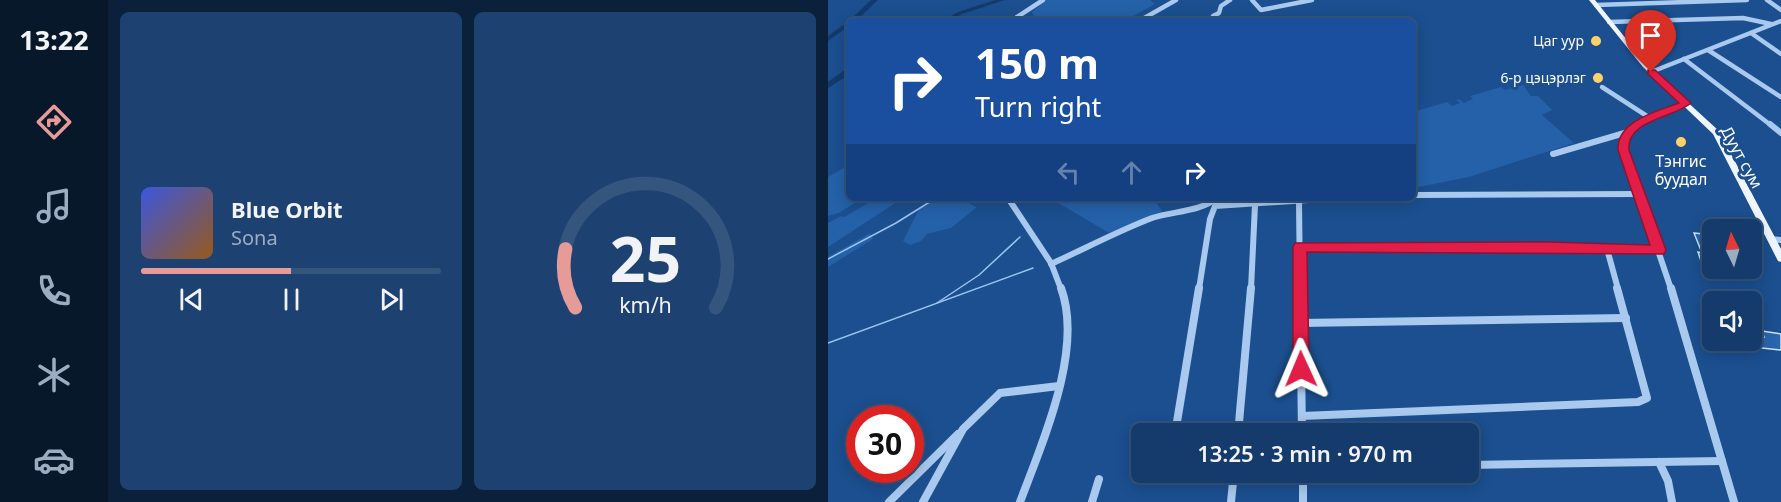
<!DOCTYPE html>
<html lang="en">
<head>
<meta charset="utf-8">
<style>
  body { margin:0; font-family:"Noto Sans",sans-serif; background:#1d4271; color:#f1f3f6; height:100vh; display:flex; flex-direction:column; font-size:22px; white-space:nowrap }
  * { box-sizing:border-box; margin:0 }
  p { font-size:20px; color:#9dadc1 }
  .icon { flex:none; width:33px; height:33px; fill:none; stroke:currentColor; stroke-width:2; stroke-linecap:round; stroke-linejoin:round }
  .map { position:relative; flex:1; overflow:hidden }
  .panel { display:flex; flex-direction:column; gap:12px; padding:12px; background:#0b203b; width:720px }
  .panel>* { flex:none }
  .banner { position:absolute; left:18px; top:18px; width:570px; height:183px; border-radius:9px; box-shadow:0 3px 15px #0003,0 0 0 2px #33557e; background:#1a4fa0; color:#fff; overflow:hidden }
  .needle { width:39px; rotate:355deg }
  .fabs { position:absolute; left:874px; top:219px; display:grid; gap:12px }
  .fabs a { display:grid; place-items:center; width:60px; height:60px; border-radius:9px; background:#143b6b; box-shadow:0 3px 15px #0003,0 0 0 2px #33557e; font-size:30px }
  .speed { position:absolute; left:18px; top:405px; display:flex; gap:12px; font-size:30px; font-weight:700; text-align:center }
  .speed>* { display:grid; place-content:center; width:78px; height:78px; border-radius:50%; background:#143b6b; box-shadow:0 3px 15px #0003,0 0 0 2px #33557e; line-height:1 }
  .speed .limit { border:9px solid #d22; background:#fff; color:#111 }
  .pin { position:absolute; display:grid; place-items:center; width:51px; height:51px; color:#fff; margin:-62px -26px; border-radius:50% 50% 50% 0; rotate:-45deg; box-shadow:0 0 6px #0007 }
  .pin .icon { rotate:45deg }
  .me { position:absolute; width:66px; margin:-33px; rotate:359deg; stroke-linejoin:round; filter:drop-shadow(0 0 4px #0008) }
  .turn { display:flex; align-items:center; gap:21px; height:126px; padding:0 30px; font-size:27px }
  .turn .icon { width:78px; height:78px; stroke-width:2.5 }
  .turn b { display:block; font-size:42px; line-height:51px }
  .lanes { display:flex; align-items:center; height:57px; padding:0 30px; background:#0003; justify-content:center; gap:30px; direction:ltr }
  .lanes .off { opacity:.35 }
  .panel .tile { flex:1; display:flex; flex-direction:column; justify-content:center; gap:9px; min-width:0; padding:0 21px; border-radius:9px; background:#1d4271 }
  .panel .dial { align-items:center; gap:0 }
  .dial svg { height:156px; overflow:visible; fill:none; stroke:#33557e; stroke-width:7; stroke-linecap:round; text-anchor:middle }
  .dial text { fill:#f1f3f6; stroke:none }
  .song { display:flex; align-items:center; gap:18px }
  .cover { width:72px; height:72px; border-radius:9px; background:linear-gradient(135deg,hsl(230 70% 55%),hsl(30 70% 35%)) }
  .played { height:6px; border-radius:3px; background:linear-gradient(90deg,#e69b98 50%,#33557e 50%) }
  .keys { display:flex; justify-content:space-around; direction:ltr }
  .panel .tiles { flex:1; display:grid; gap:12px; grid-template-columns:repeat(2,1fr) }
  .trip { position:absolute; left:303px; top:423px; width:348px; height:60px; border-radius:9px; background:#143b6b; box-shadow:0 3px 15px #0003,0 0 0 2px #33557e; font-weight:600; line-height:60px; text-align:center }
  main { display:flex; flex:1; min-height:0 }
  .tabs { display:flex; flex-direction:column; width:108px; justify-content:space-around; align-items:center; background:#08182b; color:#9dadc1 }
  .tabs .icon { width:42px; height:42px }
  .tabs .on { color:#e69b98 }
  .tabs b { font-size:27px; color:#f1f3f6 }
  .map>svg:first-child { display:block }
</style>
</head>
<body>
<main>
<nav class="tabs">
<b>13:22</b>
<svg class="icon on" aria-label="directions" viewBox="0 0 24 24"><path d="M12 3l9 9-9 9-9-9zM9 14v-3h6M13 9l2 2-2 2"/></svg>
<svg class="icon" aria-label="music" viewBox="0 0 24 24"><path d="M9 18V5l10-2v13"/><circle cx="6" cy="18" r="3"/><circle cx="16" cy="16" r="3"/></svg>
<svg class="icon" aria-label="phone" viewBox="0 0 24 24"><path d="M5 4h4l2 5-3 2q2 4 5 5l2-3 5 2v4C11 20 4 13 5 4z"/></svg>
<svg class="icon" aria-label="climate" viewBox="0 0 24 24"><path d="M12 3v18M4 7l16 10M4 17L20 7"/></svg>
<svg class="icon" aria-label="car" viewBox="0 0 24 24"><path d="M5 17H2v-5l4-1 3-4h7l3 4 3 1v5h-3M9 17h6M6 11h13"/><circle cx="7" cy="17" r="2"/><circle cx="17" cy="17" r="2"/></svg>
</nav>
<section class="panel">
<div class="tiles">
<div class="tile">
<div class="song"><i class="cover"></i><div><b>Blue Orbit</b><p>Sona</p></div></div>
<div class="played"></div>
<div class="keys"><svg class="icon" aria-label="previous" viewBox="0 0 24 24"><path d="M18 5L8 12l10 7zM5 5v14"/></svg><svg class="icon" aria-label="pause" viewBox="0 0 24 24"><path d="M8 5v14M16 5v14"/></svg><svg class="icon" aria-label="next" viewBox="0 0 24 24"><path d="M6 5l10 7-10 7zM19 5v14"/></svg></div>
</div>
<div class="tile dial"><svg viewBox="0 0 100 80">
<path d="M14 69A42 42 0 1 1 86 69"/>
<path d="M14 69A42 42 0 0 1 9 39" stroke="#e69b98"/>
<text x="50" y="56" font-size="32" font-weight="700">25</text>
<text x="50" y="72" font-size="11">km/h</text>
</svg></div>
</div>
</section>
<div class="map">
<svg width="953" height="502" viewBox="0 0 953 502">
  <rect width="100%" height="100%" fill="#1b4f8f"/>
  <!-- green -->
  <g fill="#2461a8">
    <path d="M218,0H322L327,4L296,21H206L207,18L204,12Z"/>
    <path d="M695,85L703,96H710L724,110L714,115L746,143L641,177L585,188V112L619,102L624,106L632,103L628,100L631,99L636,103L645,99L642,96L673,87L677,90Z"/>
    <path d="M21,165V198H34L11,213L0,216V177Z"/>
    <path d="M49,198H75L0,247V223L13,216L16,217Z"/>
    <path d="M109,198H130L149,207L123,228L99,234L93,241L82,245L75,241L91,209Z"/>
    <path d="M222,198H325L334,211L281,233Z"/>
    <path d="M42,233L45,239L0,267V257Z"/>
  </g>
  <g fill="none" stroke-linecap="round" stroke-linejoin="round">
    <!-- stream -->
    <g stroke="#9cc4f0" stroke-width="1.5">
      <path d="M0,259L68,223L108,198"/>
      <path d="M109,303L151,275L192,237"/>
      <path d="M0,343L205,268"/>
    </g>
    <!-- river -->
    <g fill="#123a6d" fill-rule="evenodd">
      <path d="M43,0H50L28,21H21V26L0,41V36L21,21Z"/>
      <path d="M167,0H177L134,14L122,21H114L130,12Z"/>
      <path d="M18,69H21V75L0,88V82Z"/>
    </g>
  </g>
  <!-- building -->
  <g fill="#2a66ad" stroke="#cfe3fa" stroke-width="1.5">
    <path d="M866,233L885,235V263L873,261L870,252L874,253Z"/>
    <path d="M934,331L953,334V350L898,344V340H924V335L936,337Z"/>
  </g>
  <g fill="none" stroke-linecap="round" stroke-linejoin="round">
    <!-- minor-far2 -->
    <g stroke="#a9c9ee" stroke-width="4.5">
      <path d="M424,0L433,10L484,0"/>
      <path d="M939,0L953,10"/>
      <path d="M768,5L919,0"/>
      <path d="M189,17L215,0"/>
      <path d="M311,21L348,0"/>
      <path d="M384,21L385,16L391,13L393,6L402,0"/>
      <path d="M781,22L915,18L943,24"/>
      <path d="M923,33L953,54"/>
      <path d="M880,50L953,97"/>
      <path d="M856,59L944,126"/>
      <path d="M823,72L953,21"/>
      <path d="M774,87L822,118"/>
      <path d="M808,126L828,114L858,103"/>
    </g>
    <!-- minor-far1 -->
    <g stroke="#a9c9ee" stroke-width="6">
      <path d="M809,124L797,140L796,150L843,289"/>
      <path d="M942,124L953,133"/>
      <path d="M725,154L800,132"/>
      <path d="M585,195L811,194"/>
      <path d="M180,198L223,263L233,289"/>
      <path d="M471,202L472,289"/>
      <path d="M943,239L953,240"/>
      <path d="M472,247H721L831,250"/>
      <path d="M779,249L790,289"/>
      <path d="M223,264C256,249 290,231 324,218C345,211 372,212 389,198"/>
      <path d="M371,289L382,219L387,206L511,198"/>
      <path d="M423,289L427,205"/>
    </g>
    <!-- minor -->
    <g stroke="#a9c9ee" stroke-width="8">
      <path d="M472,288L474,434"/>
      <path d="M843,288L906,502"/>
      <path d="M472,323L798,318"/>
      <path d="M474,416L810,402L819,398L789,288"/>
      <path d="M347,434L371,288"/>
      <path d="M410,434L423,288"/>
      <path d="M831,462L840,481L844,502"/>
      <path d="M640,465L894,461"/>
      <path d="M475,472V502"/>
      <path d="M61,502L130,434"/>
      <path d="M95,502L135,429L172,393L231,386"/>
      <path d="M192,502C214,443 256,350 233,288"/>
      <path d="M264,502L271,479"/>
      <path d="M403,502L406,472"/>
    </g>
    <!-- major -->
    <path fill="#f0f6ff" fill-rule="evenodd" d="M761,0H767L819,65L891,131L953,249V262L950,261L885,134L815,67Z"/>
  </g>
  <!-- route -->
  <path fill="#e11d48" stroke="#92132f" stroke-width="1.5" d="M820,70H827L863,103C846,118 798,120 801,150L838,250L836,254L479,252L481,369L478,374L473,377L467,374L465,369V247L467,243L721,242L822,245L790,150C788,121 830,111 851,103L820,74Z"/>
  <!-- markers -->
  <g fill="#ffd166" stroke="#1b4f8f" stroke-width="2">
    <circle cx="768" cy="41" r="6"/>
    <circle cx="770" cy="78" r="6"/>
    <circle cx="853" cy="142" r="6"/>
  </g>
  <g text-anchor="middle" stroke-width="6" stroke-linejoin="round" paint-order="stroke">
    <!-- far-poi labels -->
    <g font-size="14" fill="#fff" stroke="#1b4f8f" text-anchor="end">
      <text x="756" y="46">Цаг уур</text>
      <text x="758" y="83">6-р цэцэрлэг</text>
    </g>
    <!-- street labels -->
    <g font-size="16" fill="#fff" stroke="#1b4f8f">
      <text transform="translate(914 157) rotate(61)" y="6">Дуут сум</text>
    </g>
    <!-- poi labels -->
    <g font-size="16" fill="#fff" stroke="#1b4f8f">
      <text x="853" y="167">Тэнгис<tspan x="853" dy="18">буудал</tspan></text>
    </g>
  </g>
</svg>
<div class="fabs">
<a><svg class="needle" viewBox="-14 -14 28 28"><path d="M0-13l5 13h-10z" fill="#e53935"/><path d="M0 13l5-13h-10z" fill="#9dadc1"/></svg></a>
<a><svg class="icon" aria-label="sound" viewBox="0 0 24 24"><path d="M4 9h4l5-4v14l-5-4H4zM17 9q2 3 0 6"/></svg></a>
</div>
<div class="speed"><div class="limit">30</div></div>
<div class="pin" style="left:823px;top:72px;background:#d93025"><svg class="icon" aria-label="arrive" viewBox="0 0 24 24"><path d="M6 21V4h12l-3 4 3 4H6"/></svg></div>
<svg class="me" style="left:473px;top:369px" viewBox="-20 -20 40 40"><path d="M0-17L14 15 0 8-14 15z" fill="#e11d48" stroke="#fff" stroke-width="4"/></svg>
<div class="trip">13:25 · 3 min · 970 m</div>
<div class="banner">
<div class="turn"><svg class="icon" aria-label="right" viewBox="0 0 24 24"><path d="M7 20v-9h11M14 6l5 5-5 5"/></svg><div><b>150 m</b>Turn right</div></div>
<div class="lanes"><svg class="icon off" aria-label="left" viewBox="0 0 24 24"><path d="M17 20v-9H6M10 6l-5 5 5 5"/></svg><svg class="icon off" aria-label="ahead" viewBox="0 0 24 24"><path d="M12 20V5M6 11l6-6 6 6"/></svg><svg class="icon" aria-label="right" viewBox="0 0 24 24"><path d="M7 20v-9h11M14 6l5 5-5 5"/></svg></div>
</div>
</div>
</main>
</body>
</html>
